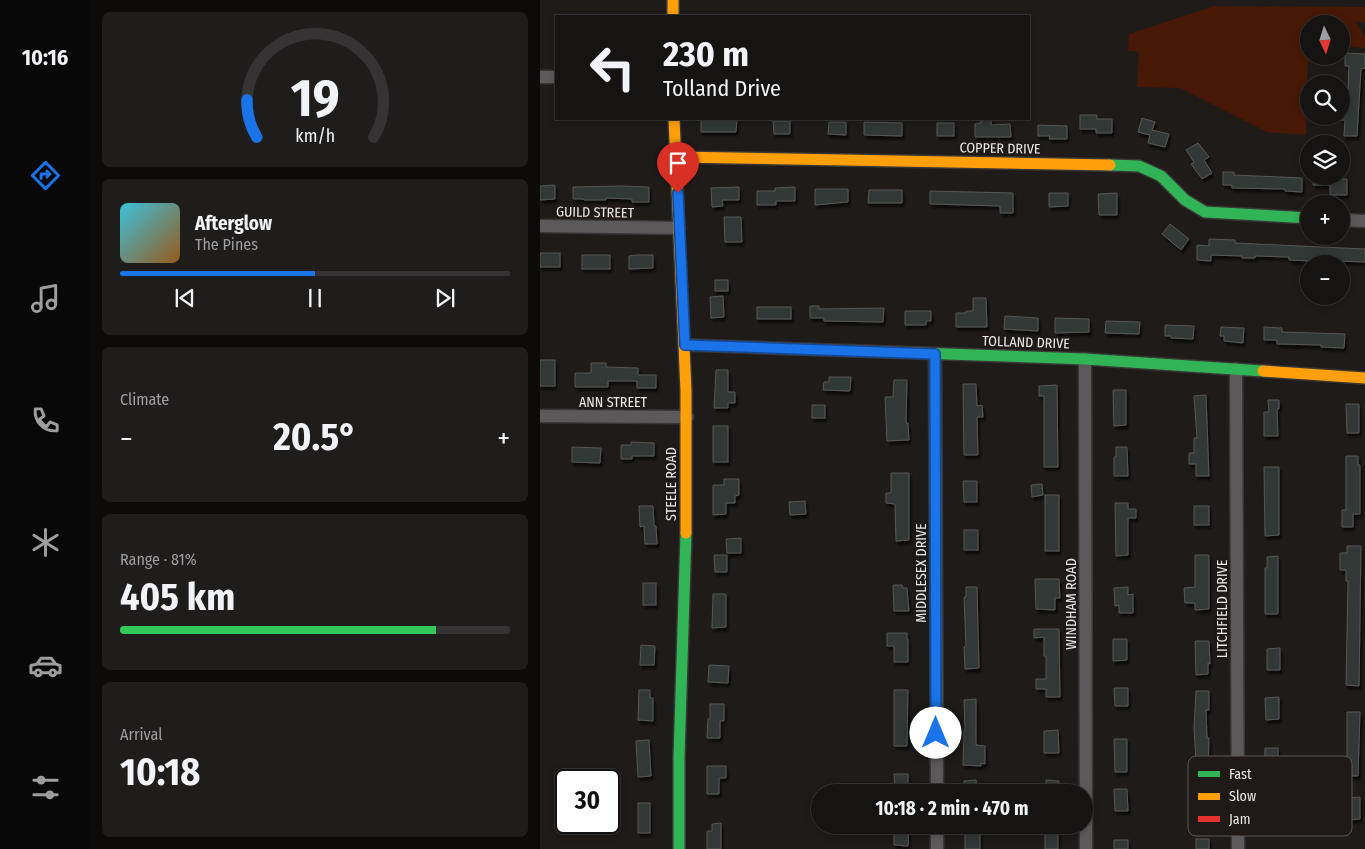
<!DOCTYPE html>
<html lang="en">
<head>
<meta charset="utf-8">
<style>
  body { margin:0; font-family:"Fira Sans Condensed",sans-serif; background:#1f1d1c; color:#f1f3f6; height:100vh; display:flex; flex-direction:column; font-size:19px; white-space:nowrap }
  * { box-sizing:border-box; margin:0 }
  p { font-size:16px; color:#9e9ea0 }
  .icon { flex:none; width:28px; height:28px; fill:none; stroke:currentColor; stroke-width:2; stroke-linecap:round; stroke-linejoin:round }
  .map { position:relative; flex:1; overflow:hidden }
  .sheet { display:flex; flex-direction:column; gap:12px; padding:12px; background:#0c0b0a; width:450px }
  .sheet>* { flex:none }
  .top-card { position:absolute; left:15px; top:15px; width:475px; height:105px; border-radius:0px; box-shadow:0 2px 8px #0003,0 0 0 1px #353333; background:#161413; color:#f1f3f6; overflow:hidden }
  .needle { width:32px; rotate:176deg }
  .controls { position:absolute; left:760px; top:15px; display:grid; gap:10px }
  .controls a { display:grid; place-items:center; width:50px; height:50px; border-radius:50%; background:#161413; box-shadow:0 2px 8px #0003,0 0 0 1px #353333; font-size:25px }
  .speed { position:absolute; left:15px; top:769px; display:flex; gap:10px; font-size:25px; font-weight:700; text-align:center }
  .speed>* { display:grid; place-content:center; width:65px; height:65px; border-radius:50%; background:#161413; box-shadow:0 2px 8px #0003,0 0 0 1px #353333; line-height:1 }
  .speed .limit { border:2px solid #111; border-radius:8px; background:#fff; color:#111 }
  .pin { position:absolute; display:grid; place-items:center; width:42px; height:42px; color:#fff; margin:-51px -21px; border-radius:50% 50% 50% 0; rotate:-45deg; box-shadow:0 0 5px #0007 }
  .pin .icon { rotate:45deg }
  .me { position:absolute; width:55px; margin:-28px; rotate:0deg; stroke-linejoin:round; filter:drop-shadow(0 0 4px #0008) }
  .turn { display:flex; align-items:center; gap:18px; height:105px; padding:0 25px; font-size:22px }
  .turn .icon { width:65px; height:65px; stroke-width:2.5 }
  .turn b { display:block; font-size:35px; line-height:42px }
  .big { font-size:38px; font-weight:700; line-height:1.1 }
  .sheet .widget { flex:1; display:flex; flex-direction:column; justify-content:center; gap:8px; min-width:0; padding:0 18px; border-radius:8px; background:#1f1d1c }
  .sheet .dial { align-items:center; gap:0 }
  .dial svg { height:130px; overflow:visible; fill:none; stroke:#353333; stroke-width:7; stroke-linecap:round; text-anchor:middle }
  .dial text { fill:#f1f3f6; stroke:none }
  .song { display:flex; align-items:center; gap:15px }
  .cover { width:60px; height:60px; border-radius:8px; background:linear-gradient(135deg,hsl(190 70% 55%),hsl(30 70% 35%)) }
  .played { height:5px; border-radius:2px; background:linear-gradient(90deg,#1a73e8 50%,#353333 50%) }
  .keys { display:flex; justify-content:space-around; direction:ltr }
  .heat { display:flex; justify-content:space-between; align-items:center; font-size:28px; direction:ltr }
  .charge { height:8px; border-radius:4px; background:linear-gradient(90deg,#34c759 81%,#353333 0) }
  .trip { position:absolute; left:271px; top:784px; width:282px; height:50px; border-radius:25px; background:#161413; box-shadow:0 2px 8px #0003,0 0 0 1px #353333; font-weight:700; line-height:50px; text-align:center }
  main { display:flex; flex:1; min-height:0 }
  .tab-bar { display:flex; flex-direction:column; width:90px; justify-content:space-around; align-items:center; background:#090808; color:#9e9ea0 }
  .tab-bar .icon { width:35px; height:35px }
  .tab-bar .selected { color:#1a73e8 }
  .tab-bar b { font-size:22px; color:#f1f3f6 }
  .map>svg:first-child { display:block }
</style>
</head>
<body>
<main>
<nav class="tab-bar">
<b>10:16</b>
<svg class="icon selected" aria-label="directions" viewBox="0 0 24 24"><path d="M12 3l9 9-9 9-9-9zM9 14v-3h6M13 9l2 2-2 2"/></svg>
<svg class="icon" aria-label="music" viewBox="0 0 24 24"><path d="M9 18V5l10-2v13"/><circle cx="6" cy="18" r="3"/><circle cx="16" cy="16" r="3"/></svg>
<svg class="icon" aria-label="phone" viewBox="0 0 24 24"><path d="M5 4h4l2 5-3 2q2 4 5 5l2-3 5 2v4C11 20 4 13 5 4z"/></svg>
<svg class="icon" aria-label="climate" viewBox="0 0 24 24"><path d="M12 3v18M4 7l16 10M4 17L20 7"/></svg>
<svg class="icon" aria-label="car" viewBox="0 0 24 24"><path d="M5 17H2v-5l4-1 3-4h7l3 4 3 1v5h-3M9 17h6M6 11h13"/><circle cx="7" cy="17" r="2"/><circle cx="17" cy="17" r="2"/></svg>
<svg class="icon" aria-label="filters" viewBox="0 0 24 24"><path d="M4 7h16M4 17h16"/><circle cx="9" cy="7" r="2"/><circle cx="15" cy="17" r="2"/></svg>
</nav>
<section class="sheet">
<div class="widget dial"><svg viewBox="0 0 100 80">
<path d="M14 69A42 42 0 1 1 86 69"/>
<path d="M14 69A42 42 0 0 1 8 46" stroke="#1a73e8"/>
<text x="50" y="56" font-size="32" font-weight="700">19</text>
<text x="50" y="72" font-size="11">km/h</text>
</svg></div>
<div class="widget">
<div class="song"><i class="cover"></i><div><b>Afterglow</b><p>The Pines</p></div></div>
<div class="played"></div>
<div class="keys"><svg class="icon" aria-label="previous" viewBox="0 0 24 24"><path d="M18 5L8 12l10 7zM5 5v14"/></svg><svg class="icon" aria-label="pause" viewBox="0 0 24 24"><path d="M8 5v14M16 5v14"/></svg><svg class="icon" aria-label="next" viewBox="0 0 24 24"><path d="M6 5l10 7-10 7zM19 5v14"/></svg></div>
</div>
<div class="widget"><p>Climate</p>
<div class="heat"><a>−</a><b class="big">20.5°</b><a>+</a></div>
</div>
<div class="widget"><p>Range · 81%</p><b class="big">405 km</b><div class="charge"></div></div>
<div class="widget"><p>Arrival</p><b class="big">10:18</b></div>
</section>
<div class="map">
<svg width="825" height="849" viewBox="0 0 825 849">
  <defs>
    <filter id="shadow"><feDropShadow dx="2" dy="3.5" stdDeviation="1" flood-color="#0009"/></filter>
  </defs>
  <rect width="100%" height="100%" fill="#1e1b19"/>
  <!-- green -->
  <path fill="#471805" d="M674,6L825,7V22H816L825,37V48L801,46V24H769L766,135L727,132L640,88L597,87L599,52L588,51L589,34Z"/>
  <!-- building -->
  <g fill="#323934" stroke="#575756" filter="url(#shadow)">
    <path d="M805,53L825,54V68L821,69L817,136H804L805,120H801V110H806L808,91L809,66H805Z"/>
    <path d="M540,115H557V119H572V133H556V129H540Z"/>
    <path d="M602,118L615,122L612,130L629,134L625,147L608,143L610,135L598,132Z"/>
    <path d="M161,119H197L196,132H161Z"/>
    <path d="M441,119H451V125L470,124L471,137H435V124L441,123Z"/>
    <path d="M233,121H250V134H234Z"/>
    <path d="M289,122H306V135L288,134Z"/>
    <path d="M324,122L362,123V136L324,135Z"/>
    <rect x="397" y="123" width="17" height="13"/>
    <path d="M498,125L527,126V139H509L510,136H498Z"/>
    <path d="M658,143L669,157L664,160L672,173L662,179L651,164L654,162L646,150Z"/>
    <path d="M683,172H694V175L762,178V192L745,191V189L692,188V185H683Z"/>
    <path d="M774,176H794V179H807V195H790V185H773Z"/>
    <path d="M15,185V199L0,200V186Z"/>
    <path d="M81,186L109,187V202H92V199L66,198V200H44L43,199H33V187Z"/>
    <path d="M199,187V200H182L183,206L172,207L171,188Z"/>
    <path d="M255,187V201H236V205H217V191H235V188Z"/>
    <path d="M275,189H308V202L275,205Z"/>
    <path d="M329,190H362V203H328Z"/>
    <path d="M390,191L473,193V213H460V206L390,204Z"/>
    <path d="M509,193H528V206L509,207Z"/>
    <path d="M577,193V215H559L558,194Z"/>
    <path d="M184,217H201L202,242H185Z"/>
    <path d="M630,224L649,239L641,250L622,234Z"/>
    <path d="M669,239L695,240V243L825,249V262L795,261V260L773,259L772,261L749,260V257L715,256V258H702V256L671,255V261L657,260V245L669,246Z"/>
    <rect x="0" y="253" width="20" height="14"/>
    <rect x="42" y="255" width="28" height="14"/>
    <path d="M96,255H113V268L89,269V256Z"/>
    <rect x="175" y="280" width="13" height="11"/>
    <path d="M183,296L184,317L171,318L170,297Z"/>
    <path d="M433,298H446L447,327H416V313H426V311H433Z"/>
    <path d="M270,306H279V309L344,308L343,322L284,321V318H270Z"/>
    <rect x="217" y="307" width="34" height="12"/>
    <path d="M365,311H391V321H386V325H365Z"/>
    <path d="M465,316L498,318V331L464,329Z"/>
    <path d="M515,318L549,319V332L515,333Z"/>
    <path d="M566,321L600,322L599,334L565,333Z"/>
    <path d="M625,325L654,326L653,339L631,338V336H625Z"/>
    <path d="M681,327L704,328L703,343L684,341V336H680Z"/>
    <path d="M724,327L742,328V332L805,334L804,348L781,347V345L737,344V340H724Z"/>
    <rect x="0" y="360" width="15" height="26"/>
    <path d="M51,363H66V367L98,368V375H116V388H97V381H68V387H35V373H51Z"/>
    <path d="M176,370H188V392H195V403H188V408H174Z"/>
    <path d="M289,377H311L310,391L283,390L284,382H289Z"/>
    <path d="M354,380H367L366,423H368L369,440L347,441L345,397H353Z"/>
    <path d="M423,384H436L437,406L442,405L443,417H437L438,455H424Z"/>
    <path d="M517,385L518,467H504V396H499V386Z"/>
    <path d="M573,390H586V425L574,426Z"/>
    <path d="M666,395L669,476H656V464H649V453H654V438H657L654,396Z"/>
    <path d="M728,400H739V409H737L738,436H724V412H729Z"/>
    <path d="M806,404H819V433H807Z"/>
    <rect x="272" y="405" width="13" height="13"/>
    <rect x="173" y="426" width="15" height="36"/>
    <path d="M91,442L114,443V456H92V459H81V445H91Z"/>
    <path d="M32,447L61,448L60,463L32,462Z"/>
    <path d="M576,447H587L588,476H574V457H576Z"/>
    <path d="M806,456H818V465H820V514H813V527H802V510H806Z"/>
    <path d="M724,467H739V535L725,536Z"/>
    <path d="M351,473H369V540L356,541L355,504L346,503V493H351Z"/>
    <path d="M184,479H199V495L195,496V503H186V514L173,515V485H184Z"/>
    <path d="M423,481H437V502H424Z"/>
    <path d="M502,484L503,495L492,497L491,485Z"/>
    <rect x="505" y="495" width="14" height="56"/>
    <path d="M265,501L266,514L250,515L249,502Z"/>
    <path d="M575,503H588V509H596V518H588V555L576,556Z"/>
    <path d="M99,506H113L114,526H116L117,544H105L104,526L100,527Z"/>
    <rect x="654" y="506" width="15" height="19"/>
    <rect x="424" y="530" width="14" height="20"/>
    <path d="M201,538V553H187L186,539Z"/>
    <path d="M807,546H821L819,686L806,685L808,581H806V570H800V553H807Z"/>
    <path d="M174,555H187V572H175Z"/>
    <path d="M655,555H669V609L655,610V603H645L644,588L655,587Z"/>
    <path d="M738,556V614H725V568H727V557Z"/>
    <path d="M495,579H519L520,598H515V610L496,609Z"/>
    <rect x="103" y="583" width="13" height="22"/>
    <path d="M353,585H362L363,588H367L369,611H354Z"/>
    <path d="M426,587H437L439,668L425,669L424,647L426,646L424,597H426Z"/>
    <path d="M588,587V595L593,594V613H579V605L575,606L574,588Z"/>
    <path d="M173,594H186V627L172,628Z"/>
    <path d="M494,629H519L520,697H506V689H496V679H506V656H504V637L494,638Z"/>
    <path d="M347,633H367V639H368V662H354V646H347Z"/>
    <path d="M573,639H587V660L573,661Z"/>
    <path d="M655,641H669L670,664L668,663V674L656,675Z"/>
    <path d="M101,645L115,646L114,665H100Z"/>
    <path d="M740,648V670H727V649Z"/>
    <path d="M169,665L189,666L188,683L168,682Z"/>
    <path d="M574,688H588V706H575Z"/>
    <path d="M99,690H110V698H113V721L98,720Z"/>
    <path d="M354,690H368L367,746H354Z"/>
    <path d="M656,691H669V710H666L667,738H669L668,772H654V760H656L654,728Z"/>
    <path d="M739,697V719L726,720L725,698Z"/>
    <path d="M436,699V745L445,746V764L441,763V766L423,765L424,730H425L424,700Z"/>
    <path d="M170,704H184V721H180V738H167L168,719H170Z"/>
    <path d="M807,712H820L818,776H807Z"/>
    <path d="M518,730L519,753H504V731Z"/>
    <path d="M574,739H587V772H575Z"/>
    <path d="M109,740L111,776L98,777L96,741Z"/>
    <rect x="725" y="748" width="13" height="19"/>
    <path d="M167,766H186V778H179V794H167Z"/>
    <path d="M354,774H368V792H355Z"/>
    <path d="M436,780L437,792H425L424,781Z"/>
    <path d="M506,780L519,781V792H506Z"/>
    <path d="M574,789H587L588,811H575Z"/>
    <path d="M820,797V819L808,820L807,798Z"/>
    <rect x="98" y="803" width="12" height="30"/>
    <path d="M181,823V849H167V831H172V824Z"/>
    <path d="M354,825H369L368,846L354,845Z"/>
    <rect x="425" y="830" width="15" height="19"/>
    <rect x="505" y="830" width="13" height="19"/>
    <rect x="656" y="839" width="13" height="10"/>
    <rect x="574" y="840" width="14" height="9"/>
  </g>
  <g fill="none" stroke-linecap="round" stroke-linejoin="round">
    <defs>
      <g id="street">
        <path d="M0,77H16"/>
        <path d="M801,220L825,221"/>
        <path d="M0,226L139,228"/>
        <path d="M395,354L397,792"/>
        <path d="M545,359L546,849"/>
        <path d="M696,369L698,849"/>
        <path d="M0,416L147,417"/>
        <path d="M397,825V849"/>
      </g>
      <g id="fast">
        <path d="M570,165L599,166L621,176L645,200L665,212L769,218"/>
        <path d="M379,353L545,359L723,371"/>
        <path d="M139,849V757L146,533"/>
      </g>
      <g id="slow">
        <path d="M133,0V16"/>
        <path d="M134,119L146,391V533"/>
        <path d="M136,157L570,165"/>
        <path d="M723,371L825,378"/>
      </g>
      <path id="jam" d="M145,345L379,353"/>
    </defs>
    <!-- street casing -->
    <use href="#street" stroke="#383636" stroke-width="15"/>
    <!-- fast casing -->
    <use href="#fast" stroke="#383636" stroke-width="14"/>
    <!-- slow casing -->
    <use href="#slow" stroke="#383636" stroke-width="14"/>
    <!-- jam casing -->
    <use href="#jam" stroke="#383636" stroke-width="14"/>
    <!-- street -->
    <use href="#street" stroke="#5b5959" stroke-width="12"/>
    <!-- fast -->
    <use href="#fast" stroke="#30b455" stroke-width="11"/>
    <!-- slow -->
    <use href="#slow" stroke="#ff9f0a" stroke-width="11"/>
    <!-- jam -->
    <use href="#jam" stroke="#e5322d" stroke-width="11"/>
  </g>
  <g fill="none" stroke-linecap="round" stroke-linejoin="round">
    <defs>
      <path id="route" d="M138,193L145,345L395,354L396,733"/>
    </defs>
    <!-- route casing -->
    <use href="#route" stroke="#114b97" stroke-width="12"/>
    <!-- route -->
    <use href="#route" stroke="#1a73e8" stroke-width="9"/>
  </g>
  <g text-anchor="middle" stroke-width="5" stroke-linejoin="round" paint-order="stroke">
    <!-- street labels -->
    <g font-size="14" fill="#ebe8e7" stroke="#1f1a18">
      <text transform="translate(460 148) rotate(1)" y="5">COPPER DRIVE</text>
      <text transform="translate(55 212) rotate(1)" y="5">GUILD STREET</text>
      <text transform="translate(486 342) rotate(2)" y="5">TOLLAND DRIVE</text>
      <text x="73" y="407">ANN STREET</text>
      <text transform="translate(131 484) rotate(-90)" y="5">STEELE ROAD</text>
      <text transform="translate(381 573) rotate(-90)" y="5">MIDDLESEX DRIVE</text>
      <text transform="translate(531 604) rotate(-90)" y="5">WINDHAM ROAD</text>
      <text transform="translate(682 609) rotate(-90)" y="5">LITCHFIELD DRIVE</text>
    </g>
  </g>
  <!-- legend -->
  <rect x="648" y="756" width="164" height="80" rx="8" fill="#1f1a18" stroke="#5c5856" stroke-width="1"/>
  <rect x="658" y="771" width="22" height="6" fill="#30b455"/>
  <rect x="658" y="793" width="22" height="7" fill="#ff9f0a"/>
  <rect x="658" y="816" width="22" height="6" fill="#e5322d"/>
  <g font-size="14" fill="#ebe8e7">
    <text x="689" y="779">Fast</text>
    <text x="689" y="801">Slow</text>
    <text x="689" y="824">Jam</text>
  </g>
</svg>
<div class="controls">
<a><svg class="needle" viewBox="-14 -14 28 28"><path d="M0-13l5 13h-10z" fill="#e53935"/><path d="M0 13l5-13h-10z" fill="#9e9ea0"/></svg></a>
<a><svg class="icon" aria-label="search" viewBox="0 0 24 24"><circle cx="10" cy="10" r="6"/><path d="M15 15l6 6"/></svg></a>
<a><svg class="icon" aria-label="layers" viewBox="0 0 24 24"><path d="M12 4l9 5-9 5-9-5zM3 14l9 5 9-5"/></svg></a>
<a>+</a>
<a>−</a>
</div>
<div class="speed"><div class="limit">30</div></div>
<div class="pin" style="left:138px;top:193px;background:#d93025"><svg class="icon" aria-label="arrive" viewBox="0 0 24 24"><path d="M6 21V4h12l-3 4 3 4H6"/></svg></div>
<svg class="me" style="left:396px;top:733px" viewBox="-20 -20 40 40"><circle r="19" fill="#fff"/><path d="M0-13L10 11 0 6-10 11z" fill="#1a73e8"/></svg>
<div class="trip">10:18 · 2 min · 470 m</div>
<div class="top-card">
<div class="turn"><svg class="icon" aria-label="left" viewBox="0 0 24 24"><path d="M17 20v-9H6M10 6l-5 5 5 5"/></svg><div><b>230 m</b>Tolland Drive</div></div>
</div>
</div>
</main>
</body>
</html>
